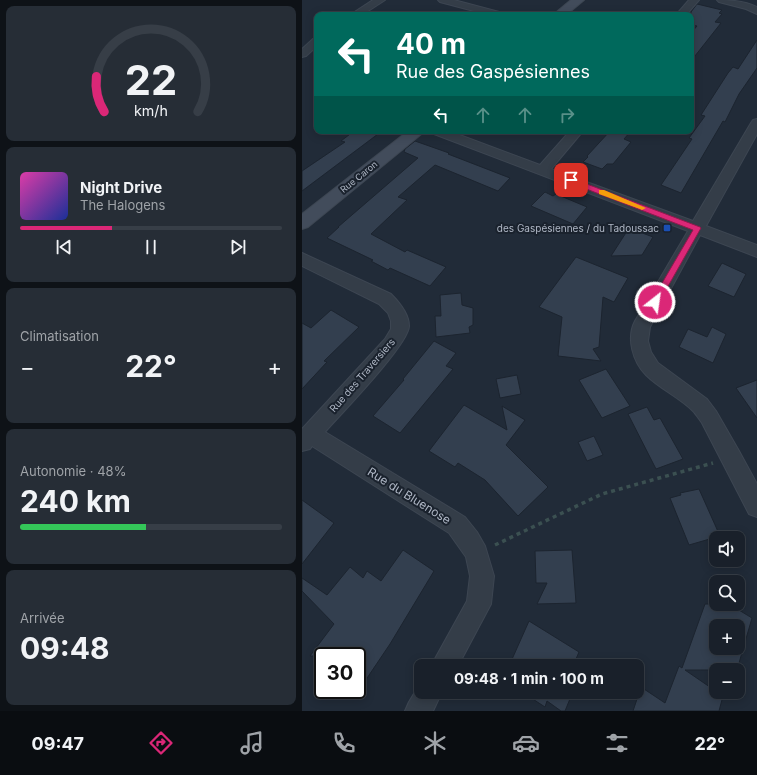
<!DOCTYPE html>
<html lang="fr">
<head>
<meta charset="utf-8">
<style>
  body { margin:0; font-family:Inter,sans-serif; background:#262d36; color:#f1f3f6; height:100vh; display:flex; flex-direction:column; font-size:15px; white-space:nowrap }
  * { box-sizing:border-box; margin:0 }
  p { font-size:13px; color:#9fa3a8 }
  .icon { flex:none; width:22px; height:22px; fill:none; stroke:currentColor; stroke-width:2; stroke-linecap:round; stroke-linejoin:round }
  .map { position:relative; flex:1; overflow:hidden }
  .panel { display:flex; flex-direction:column; gap:6px; padding:6px; background:#0e1217; width:302px }
  .panel>* { flex:none }
  .banner { position:absolute; left:12px; top:12px; width:380px; height:122px; border-radius:8px; box-shadow:0 2px 10px #0003,0 0 0 1px #373e47; background:#00695c; color:#fff; overflow:hidden }
  .tools { position:absolute; left:407px; top:531px; display:grid; gap:8px }
  .tools a { display:grid; place-items:center; width:36px; height:36px; border-radius:8px; background:#19202a; box-shadow:0 2px 10px #0003,0 0 0 1px #373e47; font-size:20px }
  .speed { position:absolute; left:12px; top:647px; display:flex; gap:8px; font-size:20px; font-weight:700; text-align:center }
  .speed>* { display:grid; place-content:center; width:52px; height:52px; border-radius:50%; background:#19202a; box-shadow:0 2px 10px #0003,0 0 0 1px #373e47; line-height:1 }
  .speed .limit { border:2px solid #111; border-radius:6px; background:#fff; color:#111 }
  .pin { position:absolute; display:grid; place-items:center; width:34px; height:34px; color:#fff; margin:-17px; border-radius:8px; box-shadow:0 2px 6px #0006 }
  .me { position:absolute; width:44px; margin:-22px; rotate:30deg; stroke-linejoin:round; filter:drop-shadow(0 0 3px #0008) }
  .turn { display:flex; align-items:center; gap:14px; height:84px; padding:0 16px; font-size:18px }
  .turn .icon { width:52px; height:52px; stroke-width:2.5 }
  .turn b { display:block; font-size:28px; line-height:34px }
  .lanes { display:flex; align-items:center; height:38px; padding:0 16px; background:#0003; justify-content:center; gap:20px; direction:ltr }
  .lanes .off { opacity:.35 }
  .big { font-size:30px; font-weight:700; line-height:1.1 }
  .panel .card { flex:1; display:flex; flex-direction:column; justify-content:center; gap:6px; min-width:0; padding:0 14px; border-radius:8px; background:#262d36 }
  .panel .dial { align-items:center; gap:0 }
  .dial svg { height:104px; overflow:visible; fill:none; stroke:#373e47; stroke-width:7; stroke-linecap:round; text-anchor:middle }
  .dial text { fill:#f1f3f6; stroke:none }
  .song { display:flex; align-items:center; gap:12px }
  .cover { width:48px; height:48px; border-radius:6px; background:linear-gradient(135deg,hsl(320 70% 55%),hsl(230 70% 35%)) }
  .played { height:4px; border-radius:2px; background:linear-gradient(90deg,#db2777 35%,#373e47 35%) }
  .keys { display:flex; justify-content:space-around; direction:ltr }
  .heat { display:flex; justify-content:space-between; align-items:center; font-size:22px; direction:ltr }
  .charge { height:6px; border-radius:3px; background:linear-gradient(90deg,#34c759 48%,#373e47 0) }
  .trip { position:absolute; left:112px; top:659px; width:230px; height:40px; border-radius:8px; background:#19202a; box-shadow:0 2px 10px #0003,0 0 0 1px #373e47; font-weight:700; line-height:40px; text-align:center }
  .menu { display:flex; height:64px; justify-content:space-around; align-items:center; background:#0a0d11; color:#9fa3a8 }
  .menu .icon { width:28px; height:28px }
  .menu .active { color:#db2777 }
  .menu b { font-size:18px; color:#f1f3f6 }
  main { display:flex; flex:1; min-height:0 }
  .map>svg:first-child { display:block }
</style>
</head>
<body>
<main>
<section class="panel">
<div class="card dial"><svg viewBox="0 0 100 80">
<path d="M14 69A42 42 0 1 1 86 69"/>
<path d="M14 69A42 42 0 0 1 8 42" stroke="#db2777"/>
<text x="50" y="56" font-size="32" font-weight="700">22</text>
<text x="50" y="72" font-size="11">km/h</text>
</svg></div>
<div class="card">
<div class="song"><i class="cover"></i><div><b>Night Drive</b><p>The Halogens</p></div></div>
<div class="played"></div>
<div class="keys"><svg class="icon" aria-label="previous" viewBox="0 0 24 24"><path d="M18 5L8 12l10 7zM5 5v14"/></svg><svg class="icon" aria-label="pause" viewBox="0 0 24 24"><path d="M8 5v14M16 5v14"/></svg><svg class="icon" aria-label="next" viewBox="0 0 24 24"><path d="M6 5l10 7-10 7zM19 5v14"/></svg></div>
</div>
<div class="card"><p>Climatisation</p>
<div class="heat"><a>−</a><b class="big">22°</b><a>+</a></div>
</div>
<div class="card"><p>Autonomie · 48%</p><b class="big">240 km</b><div class="charge"></div></div>
<div class="card"><p>Arrivée</p><b class="big">09:48</b></div>
</section>
<div class="map">
<svg width="455" height="711" viewBox="0 0 455 711">
  <rect width="100%" height="100%" fill="#212b38"/>
  <!-- building -->
  <g fill="#333f4f" stroke="#1c242f" fill-rule="evenodd">
    <path d="M395,4L420,10L417,13L420,14L413,22L419,23L389,61V33L395,26L389,25V12Z"/>
    <path d="M455,40V68L437,94L423,122L421,121L379,193L359,185L390,139L387,138L403,116L399,115L426,73L431,67L436,69Z"/>
    <path d="M52,131H80L0,191V171L43,142L39,141Z"/>
    <path d="M308,131H329L322,139L329,142L311,164H305L300,169L281,162L286,157L285,156Z"/>
    <path d="M113,141L147,153L146,154L208,178L196,191L133,165L96,197L105,200L69,234L103,252L105,250L144,267L128,286L88,268L86,270L69,261L71,260L25,238L37,227H36L116,158L102,152L103,149Z"/>
    <path d="M243,192L251,196L254,194L285,207L271,224L229,206Z"/>
    <path d="M327,228L351,237L340,255L309,256Z"/>
    <path d="M274,257L326,278L312,302L301,297L297,347L291,349L299,361L256,356L260,317L237,307Z"/>
    <path d="M420,263L444,274L432,297L406,286Z"/>
    <path d="M159,293L160,305L171,308V325L167,327L168,333L134,337L133,316H139L138,295Z"/>
    <path d="M29,310L57,327L22,361L25,362L0,389V323L9,328Z"/>
    <path d="M410,327L424,334L411,363L377,347L386,329L405,337Z"/>
    <path d="M132,341L154,353L144,366L151,369L98,433L71,416L102,380L101,379Z"/>
    <path d="M304,369L328,406L300,418L277,380Z"/>
    <path d="M215,375L219,394L198,398L194,379Z"/>
    <path d="M455,380V418L434,388Z"/>
    <path d="M162,405L205,430L200,406L223,420L204,445L246,487L216,516L183,480L156,463L153,467L127,451Z"/>
    <path d="M345,407L352,420L358,418L381,459L354,469L326,414Z"/>
    <path d="M292,436L301,455L285,461L276,442Z"/>
    <path d="M397,489L418,536L387,545L368,498L379,495L378,493Z"/>
    <path d="M0,500L32,523L0,564Z"/>
    <path d="M101,550L132,571L88,644L55,693V656H8L32,624L0,591V578L25,595L48,567L61,578L65,571L79,581Z"/>
    <path d="M270,550L274,603L235,604L245,583H234L233,551Z"/>
    <path d="M403,604H427L450,618L435,670H383L421,696L417,711H331L339,687L363,703L377,666L380,668ZM414,626H436V648H414Z"/>
    <path d="M227,621L277,652L271,666H207Z"/>
    <path d="M220,692H267L270,694L263,711H259L245,701L243,707Z"/>
  </g>
  <g fill="none" stroke-linecap="round" stroke-linejoin="round">
    <defs>
      <g id="street">
        <path d="M71,0H83L60,15H48Z"/>
        <path d="M136,0H152L201,13L203,15H187L138,2Z"/>
        <path d="M387,0H397L384,15H374Z"/>
        <path d="M415,0C429,0 443,1 455,7V14L444,9L417,2Z"/>
        <path d="M15,38V46L4,56L0,57V49L11,39Z"/>
        <path d="M455,119V134L404,226L455,245V257L398,235L348,327L346,341L349,352L356,363L405,399L414,411L437,451L455,484V517L447,514L400,423C397,419 394,414 391,411C377,397 358,389 344,375C331,362 324,338 333,321L386,231L132,134L130,131H147L238,165L268,131H281L249,169L391,221L449,123L451,120Z"/>
        <path d="M0,253L89,294C97,302 107,314 107,326C107,344 38,415 23,432L163,517L175,532L183,546L192,576L189,604L156,666H129L165,601L168,576L164,557L147,533L10,446L8,449L0,451V429L83,339L89,329V321L86,313L77,304L0,266Z"/>
        <path d="M119,682V692H140L131,711H103L107,702Z"/>
      </g>
      <g id="secondary">
        <path d="M269,0H282L264,15H251Z"/>
        <path d="M106,131H123L6,227L0,229V214Z"/>
      </g>
    </defs>
    <!-- street casing -->
    <use href="#street" stroke="#3d4652" stroke-width="2"/>
    <!-- secondary casing -->
    <use href="#secondary" stroke="#3d4652" stroke-width="2"/>
    <!-- path -->
    <path stroke="#3b5051" stroke-width="3.5" stroke-dasharray="4 4" stroke-linecap="butt" d="M193,545L300,494L411,463"/>
    <!-- street -->
    <use href="#street" fill="#343d48" fill-rule="evenodd"/>
    <!-- secondary -->
    <use href="#secondary" fill="#424c5b" fill-rule="evenodd"/>
  </g>
  <!-- route -->
  <path fill="#db2777" stroke="#8e194d" d="M269,178L398,227L399,228L356,304H350L349,302L391,230L266,182V179Z"/>
  <!-- slow -->
  <path fill="#f59e0b" d="M297,190H302L344,208L340,210L338,209L297,194Z"/>
  <!-- markers -->
  <rect fill="#1a4fb4" stroke="#1a222d" stroke-width="1.5" x="361" y="224" width="8" height="8" rx="2"/>
  <g text-anchor="middle" stroke-width="4" stroke-linejoin="round" paint-order="stroke">
    <!-- far-street labels -->
    <g font-size="9" fill="#afb7c5" stroke="#1a222d">
      <text transform="translate(57 177) rotate(-39)" y="3">Rue Caron</text>
    </g>
    <!-- poi labels -->
    <g font-size="10" fill="#afb7c5" stroke="#1a222d" text-anchor="end">
      <text x="357" y="232">des Gaspésiennes / du Tadoussac</text>
    </g>
    <!-- street labels -->
    <g font-size="10" fill="#afb7c5" stroke="#1a222d">
      <text transform="translate(60 375) rotate(-49)" y="4">Rue des Traversiers</text>
    </g>
    <!-- near-street labels -->
    <g font-size="12" fill="#afb7c5" stroke="#1a222d">
      <text transform="translate(107 496) rotate(32)" y="4">Rue du Bluenose</text>
    </g>
  </g>
</svg>
<div class="tools">
<a><svg class="icon" aria-label="sound" viewBox="0 0 24 24"><path d="M4 9h4l5-4v14l-5-4H4zM17 9q2 3 0 6"/></svg></a>
<a><svg class="icon" aria-label="search" viewBox="0 0 24 24"><circle cx="10" cy="10" r="6"/><path d="M15 15l6 6"/></svg></a>
<a>+</a>
<a>−</a>
</div>
<div class="speed"><div class="limit">30</div></div>
<div class="pin" style="left:269px;top:180px;background:#d93025"><svg class="icon" aria-label="arrive" viewBox="0 0 24 24"><path d="M6 21V4h12l-3 4 3 4H6"/></svg></div>
<svg class="me" style="left:353px;top:302px" viewBox="-20 -20 40 40"><circle r="17" fill="#db2777" stroke="#fff" stroke-width="3"/><path d="M0-11L8 9 0 5-8 9z" fill="#fff"/></svg>
<div class="trip">09:48 · 1 min · 100 m</div>
<div class="banner">
<div class="turn"><svg class="icon" aria-label="left" viewBox="0 0 24 24"><path d="M17 20v-9H6M10 6l-5 5 5 5"/></svg><div><b>40 m</b>Rue des Gaspésiennes</div></div>
<div class="lanes"><svg class="icon" aria-label="left" viewBox="0 0 24 24"><path d="M17 20v-9H6M10 6l-5 5 5 5"/></svg><svg class="icon off" aria-label="ahead" viewBox="0 0 24 24"><path d="M12 20V5M6 11l6-6 6 6"/></svg><svg class="icon off" aria-label="ahead" viewBox="0 0 24 24"><path d="M12 20V5M6 11l6-6 6 6"/></svg><svg class="icon off" aria-label="right" viewBox="0 0 24 24"><path d="M7 20v-9h11M14 6l5 5-5 5"/></svg></div>
</div>
</div>
</main>
<nav class="menu">
<b>09:47</b>
<svg class="icon active" aria-label="directions" viewBox="0 0 24 24"><path d="M12 3l9 9-9 9-9-9zM9 14v-3h6M13 9l2 2-2 2"/></svg>
<svg class="icon" aria-label="music" viewBox="0 0 24 24"><path d="M9 18V5l10-2v13"/><circle cx="6" cy="18" r="3"/><circle cx="16" cy="16" r="3"/></svg>
<svg class="icon" aria-label="phone" viewBox="0 0 24 24"><path d="M5 4h4l2 5-3 2q2 4 5 5l2-3 5 2v4C11 20 4 13 5 4z"/></svg>
<svg class="icon" aria-label="climate" viewBox="0 0 24 24"><path d="M12 3v18M4 7l16 10M4 17L20 7"/></svg>
<svg class="icon" aria-label="car" viewBox="0 0 24 24"><path d="M5 17H2v-5l4-1 3-4h7l3 4 3 1v5h-3M9 17h6M6 11h13"/><circle cx="7" cy="17" r="2"/><circle cx="17" cy="17" r="2"/></svg>
<svg class="icon" aria-label="filters" viewBox="0 0 24 24"><path d="M4 7h16M4 17h16"/><circle cx="9" cy="7" r="2"/><circle cx="15" cy="17" r="2"/></svg>
<b>22°</b>
</nav>
</body>
</html>
